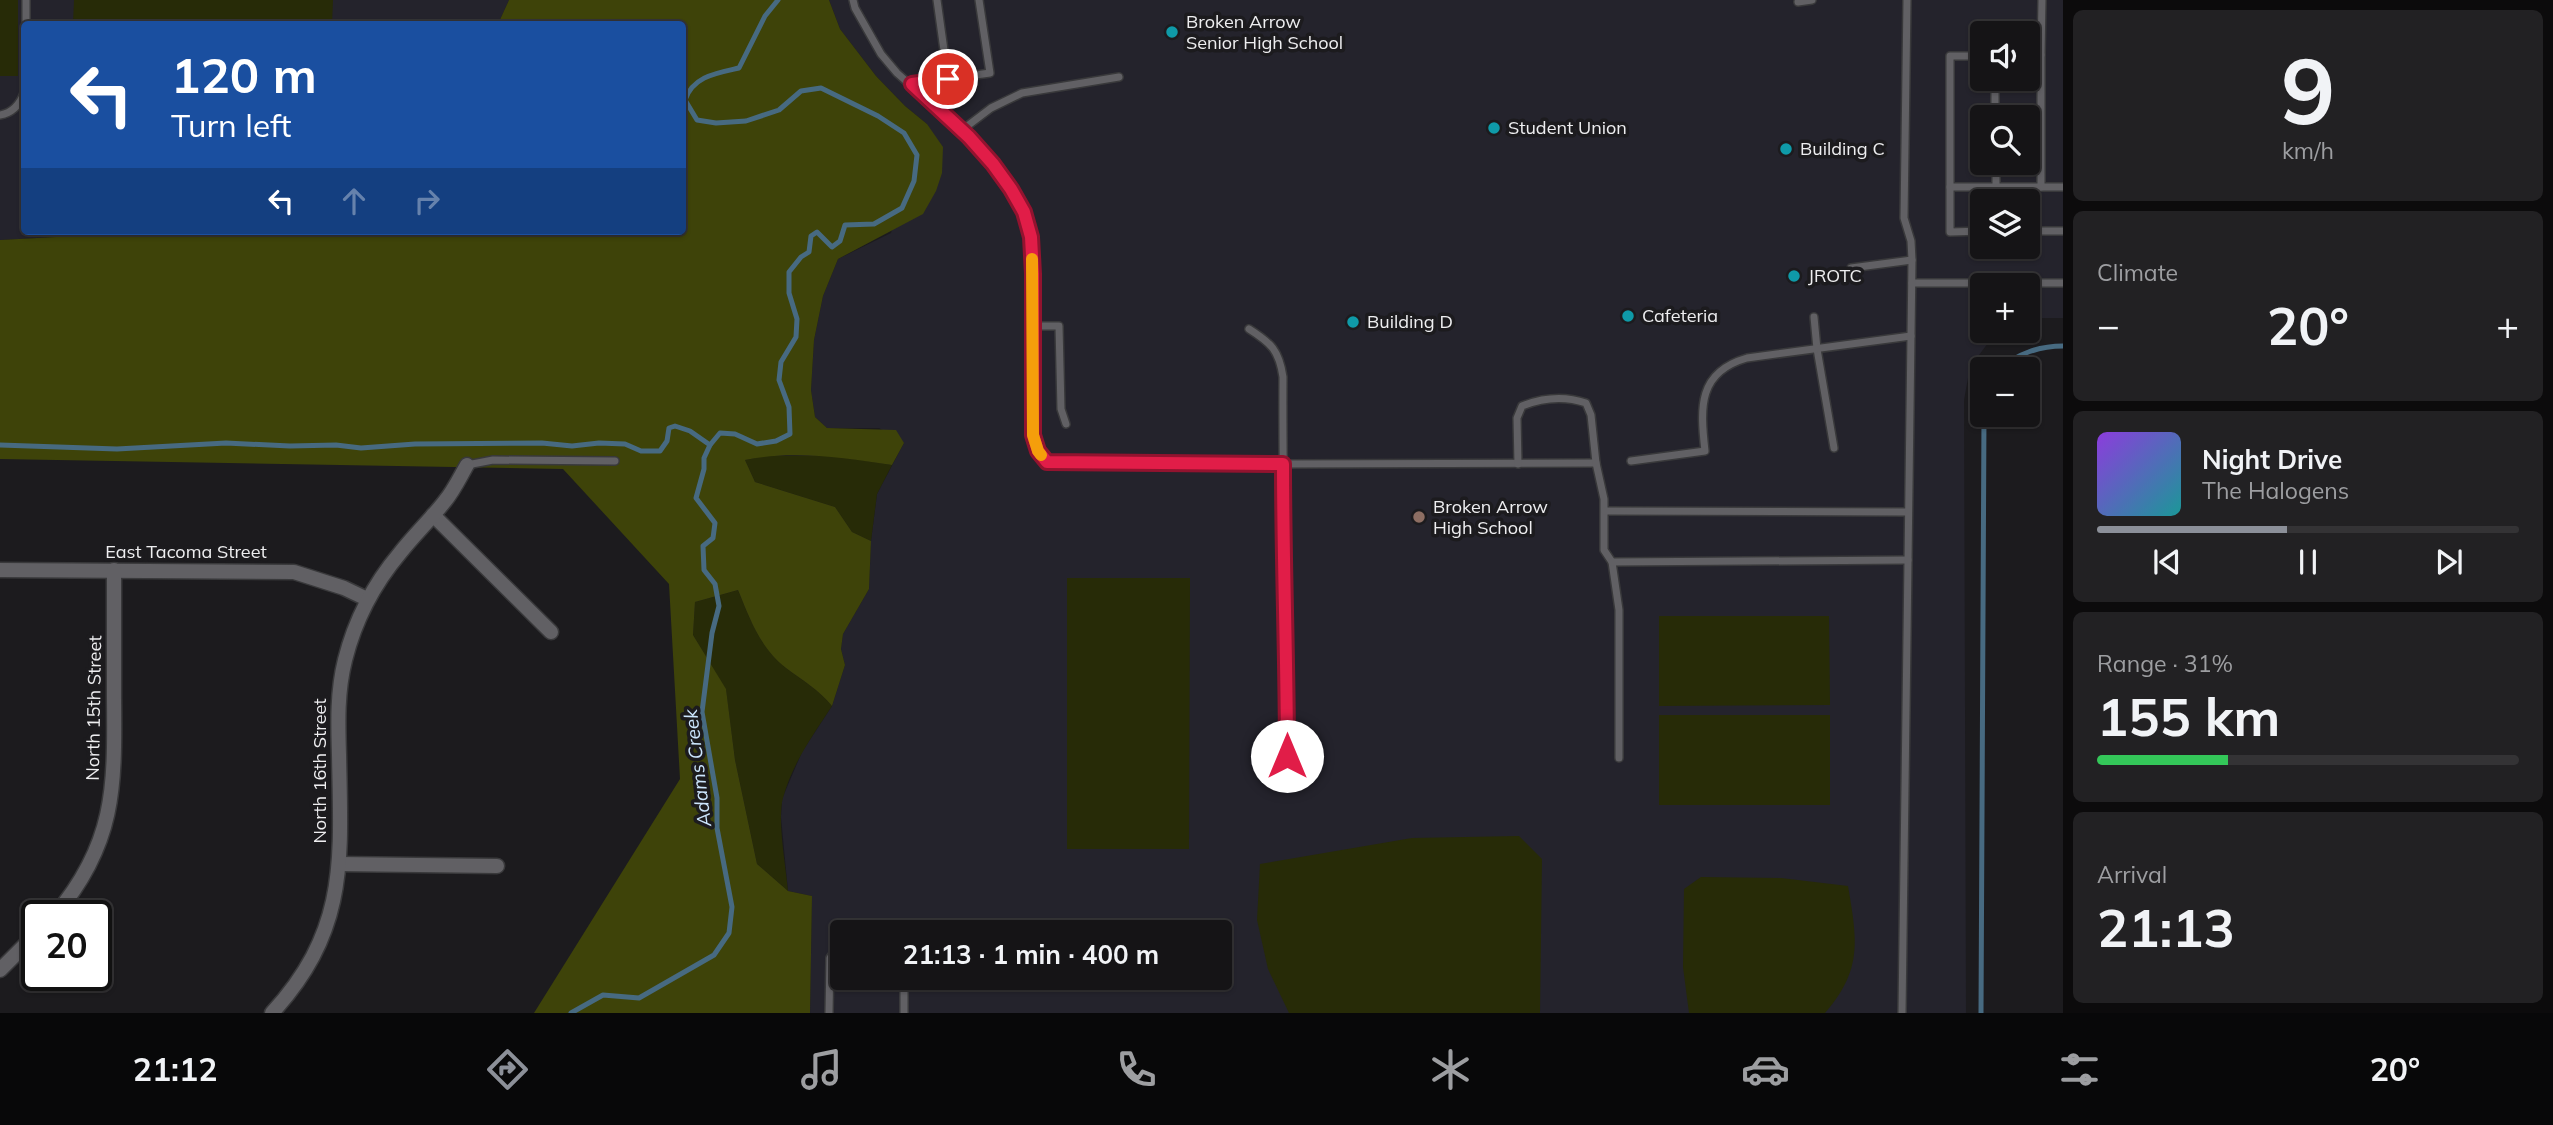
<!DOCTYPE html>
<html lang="en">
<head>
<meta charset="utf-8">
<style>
  body { margin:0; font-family:Mulish,sans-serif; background:#222123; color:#f1f3f6; height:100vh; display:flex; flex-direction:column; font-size:26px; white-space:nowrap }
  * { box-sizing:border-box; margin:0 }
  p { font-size:23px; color:#9d9ea1 }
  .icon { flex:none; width:38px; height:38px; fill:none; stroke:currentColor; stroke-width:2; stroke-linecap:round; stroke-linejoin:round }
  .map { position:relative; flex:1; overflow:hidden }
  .details { display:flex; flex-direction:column; gap:10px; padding:10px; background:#0c0b0c; width:490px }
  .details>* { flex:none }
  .banner { position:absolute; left:21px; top:21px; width:665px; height:214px; border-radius:7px; box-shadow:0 2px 5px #0004,0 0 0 2px #343335; background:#1a4fa0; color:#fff; overflow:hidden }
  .fabs { position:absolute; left:1970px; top:21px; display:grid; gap:14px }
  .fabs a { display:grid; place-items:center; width:70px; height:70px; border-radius:7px; background:#151416; box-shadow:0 2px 5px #0004,0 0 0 2px #343335; font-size:35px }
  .speed { position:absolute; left:21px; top:900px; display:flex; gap:14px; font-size:35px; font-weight:700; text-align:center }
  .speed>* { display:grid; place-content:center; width:91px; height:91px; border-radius:50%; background:#151416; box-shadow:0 2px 5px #0004,0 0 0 2px #343335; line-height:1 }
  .speed .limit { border:4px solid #111; border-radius:10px; background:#fff; color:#111 }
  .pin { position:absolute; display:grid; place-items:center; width:60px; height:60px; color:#fff; margin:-30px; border:4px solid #fff; border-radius:50%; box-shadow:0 2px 7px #0007 }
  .me { position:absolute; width:77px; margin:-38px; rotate:0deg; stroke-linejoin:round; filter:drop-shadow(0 0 5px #0008) }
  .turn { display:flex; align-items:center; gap:24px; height:147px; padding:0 35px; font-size:32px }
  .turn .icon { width:91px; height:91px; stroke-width:2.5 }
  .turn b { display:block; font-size:49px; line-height:60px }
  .lanes { display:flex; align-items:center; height:66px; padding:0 35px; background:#0003; justify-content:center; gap:35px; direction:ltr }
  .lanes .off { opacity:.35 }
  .big { font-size:52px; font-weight:700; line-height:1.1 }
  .details .widget { flex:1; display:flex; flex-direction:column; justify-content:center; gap:10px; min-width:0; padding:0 24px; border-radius:10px; background:#222123 }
  .details .dial { align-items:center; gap:0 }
  .dial b { font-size:91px; line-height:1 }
  .song { display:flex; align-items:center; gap:21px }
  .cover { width:84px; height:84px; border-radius:10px; background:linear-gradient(135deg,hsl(270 70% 55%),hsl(180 70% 35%)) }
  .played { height:7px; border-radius:4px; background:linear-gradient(90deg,#8c9099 45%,#343335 45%) }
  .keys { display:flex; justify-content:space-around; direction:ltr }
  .heat { display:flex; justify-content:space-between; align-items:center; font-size:38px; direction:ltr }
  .charge { height:10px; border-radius:5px; background:linear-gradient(90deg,#34c759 31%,#343335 0) }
  .trip { position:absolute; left:830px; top:920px; width:402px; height:70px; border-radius:7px; background:#151416; box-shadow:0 2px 5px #0004,0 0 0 2px #343335; font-weight:700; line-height:70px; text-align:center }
  .dock { display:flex; height:112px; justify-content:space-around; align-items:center; background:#080809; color:#9d9ea1 }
  .dock .icon { width:49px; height:49px }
  .dock .selected { color:#8c9099 }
  .dock b { font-size:32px; color:#f1f3f6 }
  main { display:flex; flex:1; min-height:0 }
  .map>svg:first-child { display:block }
</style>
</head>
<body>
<main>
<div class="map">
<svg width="2063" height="1013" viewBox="0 0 2063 1013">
  <rect width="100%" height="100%" fill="#1c1b1e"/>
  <!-- built -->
  <g fill="#24232c" fill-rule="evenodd">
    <path d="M0,0H509L498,24H24V231H87L74,236L0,240Z"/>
    <path d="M829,0H2063V318H2028V285H1983V331H1997L1970,367L1964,400L1966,1013H810L812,896L788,891L781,817L782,799L802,752L832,706L845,665L841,649L843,634L869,589L871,541L877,494L904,443L879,428H827L815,417L811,390L814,340L823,296L838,259L891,233L927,124L905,106L876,76L840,29ZM1983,33H2028V79H1983ZM1983,117H2028V163H1983ZM1983,201H2028V247H1983ZM842,933H1220V978H842Z"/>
  </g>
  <!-- green -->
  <g fill="#272b07">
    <rect x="0" y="0" width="18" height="76"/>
    <path d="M74,0H333L332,24H73Z"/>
    <path d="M764,456H835L892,465L877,494L871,541L852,532L835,507L755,482L745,460Z"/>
    <path d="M1067,578H1190L1189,849H1067Z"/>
    <path d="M738,590C750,619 760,647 786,668C802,680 819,690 832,706C813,735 792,764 783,798C777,820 786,866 788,891L757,864L735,760L726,690L693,635L695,602Z"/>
    <path d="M1659,616H1829L1830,705L1659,706Z"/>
    <rect x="1659" y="715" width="171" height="90"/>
    <path d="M1519,836L1542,859L1540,1013H1289L1268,969L1257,920L1260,864L1412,838Z"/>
    <path d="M1701,877L1781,878L1848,886C1857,939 1863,970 1825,1013H1689L1683,967L1684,889Z"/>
  </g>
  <!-- forest -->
  <path fill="#3e4309" d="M509,0H829L840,29L876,76L905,106L927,124L943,147L942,173L936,191L923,214L838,259L823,296L814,340L811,390L815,417L827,428L896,430L904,443L892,465C844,458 793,450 745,460L755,482L835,507L852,532L871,541L869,589L843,634L841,649L845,665L832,706C819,690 802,680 786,668C760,648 750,619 738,590L695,602L693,635L726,689L735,760L757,864L788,891L812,896L810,1013H534L680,779L669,584L563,469L0,459V240L74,236L87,231H682V24H498Z"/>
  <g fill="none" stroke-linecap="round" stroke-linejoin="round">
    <!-- stream -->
    <g stroke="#476a81" stroke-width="5">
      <path d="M2001,369C2017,353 2041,346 2063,346"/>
      <path d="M0,445L117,449L226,443L290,446L336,445L361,448L415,444L542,443L572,446L599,443L625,444L641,451H660L667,441L669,428L675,426L690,431L710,445"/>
      <path d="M571,1013L603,995L639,998L714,955L729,933L732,907L717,828V798L702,712L712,633L719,606L715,584L704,570L703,546L713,538L715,523L696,498L704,469V458L710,445L720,433L735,434L757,444L776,441L790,434L789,407L779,380L781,362L796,337L797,319L789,293V272L801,257L809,252L811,236L817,232L832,247L840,241L845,225L874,224L902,208L914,181L917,155L904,133L878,116L821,88L801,91L779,110L746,121L716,123L697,120L685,100C693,76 717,73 739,68L765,16L778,0"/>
      <path d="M1981,1013L1984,415"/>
    </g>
    <defs>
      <g id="service">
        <path d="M26,0V24"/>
        <path d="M853,0L855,8L881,54L897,73L969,137L1011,189L1024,212L1031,238L1033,274V435L1038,451L1047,462L1283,464L1596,463"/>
        <path d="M937,0L948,79"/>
        <path d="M1798,2L1812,0"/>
        <path d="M2028,55H2041V187"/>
        <path d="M2041,55L2042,0"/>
        <path d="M1995,79V117"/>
        <path d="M912,84L990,73L979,0"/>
        <path d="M0,115C12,113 20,104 24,93"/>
        <path d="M962,130L991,108L1022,93L1119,77"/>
        <path d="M1996,163V187"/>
        <path d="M1950,187V56H1983"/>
        <path d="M1983,231L1950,232V187H2063"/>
        <path d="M2028,231H2063"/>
        <path d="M1851,268L1912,260"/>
        <path d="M1912,283H2063"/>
        <path d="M1814,317L1817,349L1834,448"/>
        <path d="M1034,326H1059L1061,409L1066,424"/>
        <path d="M1249,329C1271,343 1279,350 1283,377C1282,504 1287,630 1287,756"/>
        <path d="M1631,461L1705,451C1700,407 1698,372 1747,358L1911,336"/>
        <path d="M1518,464L1517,418L1522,406C1542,398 1565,396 1586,403L1591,415L1596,463L1604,499V550L1612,562L1619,610V758"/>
        <path d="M467,465L493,460L615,461"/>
        <path d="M1605,511L1907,512"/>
        <path d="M1612,562L1908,560"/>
        <path d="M856,933H877"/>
        <path d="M904,978V1013"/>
        <path d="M829,1013L830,958L842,941"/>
        <path d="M1902,1013L1912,260L1911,241L1904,218L1907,0"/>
      </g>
      <g id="minor">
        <path d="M433,515L551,632"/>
        <path d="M0,570L294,572L344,588L367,599"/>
        <path d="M339,864L497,866"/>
        <path d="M55,915C115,844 115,788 114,699C114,656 114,613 114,570"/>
        <path d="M0,970L37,933"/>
        <path d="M272,1013C348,930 341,861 339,755C338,723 337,692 345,660C355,620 373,585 400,553C414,535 431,519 445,501C454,490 460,477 467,465"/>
      </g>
    </defs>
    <!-- service casing -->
    <use href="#service" stroke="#39393b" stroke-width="10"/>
    <!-- minor casing -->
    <use href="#minor" stroke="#39393b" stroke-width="17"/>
    <!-- service -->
    <use href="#service" stroke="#616064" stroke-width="7"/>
    <!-- minor -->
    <use href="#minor" stroke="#616064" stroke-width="14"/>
  </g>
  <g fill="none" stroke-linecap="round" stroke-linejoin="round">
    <defs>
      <path id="route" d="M948,79L912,84L969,137L993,164L1011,189L1024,212L1031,237L1033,274V435L1038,451L1047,462L1283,464C1283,562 1287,659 1287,756"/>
    </defs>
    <!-- route casing -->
    <use href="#route" stroke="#92132f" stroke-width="18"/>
    <!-- route -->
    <use href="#route" stroke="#e11d48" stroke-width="12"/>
    <!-- slow -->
    <path stroke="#f59e0b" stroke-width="12" d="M1032,259L1033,435L1038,451L1041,455"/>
  </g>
  <!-- markers -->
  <g fill="#0f9aa8" stroke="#1c1b1e" stroke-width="2.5">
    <circle cx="1172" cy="32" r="7"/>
    <circle cx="1494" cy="128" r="7"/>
    <circle cx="1786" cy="149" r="7"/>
    <circle cx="1794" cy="276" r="7"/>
    <circle cx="1628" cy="316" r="7"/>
    <circle cx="1353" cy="322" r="7"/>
  </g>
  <circle fill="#8d6e63" stroke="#1c1b1e" stroke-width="2.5" cx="1419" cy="517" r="7"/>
  <g text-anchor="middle" stroke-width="7" stroke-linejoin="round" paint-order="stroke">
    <!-- poi labels -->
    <g font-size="18" fill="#eeeef0" stroke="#1c1b1e" text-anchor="start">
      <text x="1186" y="28">Broken Arrow<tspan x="1186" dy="21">Senior High School</tspan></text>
      <text x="1508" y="134">Student Union</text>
      <text x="1800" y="155">Building C</text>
      <text x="1808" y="282">JROTC</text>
      <text x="1642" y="322">Cafeteria</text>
      <text x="1367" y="328">Building D</text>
      <text x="1433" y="513">Broken Arrow<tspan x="1433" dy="21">High School</tspan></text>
    </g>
    <!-- street labels -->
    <g font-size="18" fill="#eeeef0" stroke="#1c1b1e">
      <text x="186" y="558">East Tacoma Street</text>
      <text transform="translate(94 708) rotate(-89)" y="6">North 15th Street</text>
      <text transform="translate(320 771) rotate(-90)" y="6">North 16th Street</text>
    </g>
    <!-- water labels -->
    <g font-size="19" font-style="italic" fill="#cde7fe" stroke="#1c1b1e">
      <text transform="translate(697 768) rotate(-97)" y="7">Adams Creek</text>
    </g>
  </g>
</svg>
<div class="fabs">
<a><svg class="icon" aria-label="sound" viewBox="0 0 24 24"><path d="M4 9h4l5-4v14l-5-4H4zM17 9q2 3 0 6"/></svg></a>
<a><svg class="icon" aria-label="search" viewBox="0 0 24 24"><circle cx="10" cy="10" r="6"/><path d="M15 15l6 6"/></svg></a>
<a><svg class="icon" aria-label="layers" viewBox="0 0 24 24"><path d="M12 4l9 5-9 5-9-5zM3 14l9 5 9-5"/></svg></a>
<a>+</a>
<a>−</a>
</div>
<div class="speed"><div class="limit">20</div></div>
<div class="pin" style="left:948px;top:79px;background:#d93025"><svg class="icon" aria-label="arrive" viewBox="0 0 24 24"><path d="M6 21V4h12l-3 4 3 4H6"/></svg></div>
<svg class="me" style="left:1287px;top:756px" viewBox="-20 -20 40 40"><circle r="19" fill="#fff"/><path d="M0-13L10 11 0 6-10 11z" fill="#e11d48"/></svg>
<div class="trip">21:13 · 1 min · 400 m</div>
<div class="banner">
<div class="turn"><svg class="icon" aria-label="left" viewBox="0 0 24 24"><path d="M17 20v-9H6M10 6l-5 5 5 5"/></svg><div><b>120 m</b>Turn left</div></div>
<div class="lanes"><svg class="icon" aria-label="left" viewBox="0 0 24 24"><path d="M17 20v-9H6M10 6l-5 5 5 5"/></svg><svg class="icon off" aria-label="ahead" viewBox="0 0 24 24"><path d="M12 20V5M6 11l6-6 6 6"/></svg><svg class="icon off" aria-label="right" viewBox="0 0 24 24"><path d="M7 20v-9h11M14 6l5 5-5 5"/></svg></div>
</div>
</div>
<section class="details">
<div class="widget dial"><b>9</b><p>km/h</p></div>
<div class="widget"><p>Climate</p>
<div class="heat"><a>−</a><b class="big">20°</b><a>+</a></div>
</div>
<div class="widget">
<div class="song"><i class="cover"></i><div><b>Night Drive</b><p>The Halogens</p></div></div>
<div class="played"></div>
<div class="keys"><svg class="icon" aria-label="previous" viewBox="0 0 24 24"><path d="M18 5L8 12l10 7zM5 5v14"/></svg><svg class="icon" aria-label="pause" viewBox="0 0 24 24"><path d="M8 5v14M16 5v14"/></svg><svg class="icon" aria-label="next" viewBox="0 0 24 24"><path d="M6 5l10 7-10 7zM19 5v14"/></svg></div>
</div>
<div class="widget"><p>Range · 31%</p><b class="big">155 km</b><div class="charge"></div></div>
<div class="widget"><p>Arrival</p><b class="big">21:13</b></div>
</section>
</main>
<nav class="dock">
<b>21:12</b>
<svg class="icon selected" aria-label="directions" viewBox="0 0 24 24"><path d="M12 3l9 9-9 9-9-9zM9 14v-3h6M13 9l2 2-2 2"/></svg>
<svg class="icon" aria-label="music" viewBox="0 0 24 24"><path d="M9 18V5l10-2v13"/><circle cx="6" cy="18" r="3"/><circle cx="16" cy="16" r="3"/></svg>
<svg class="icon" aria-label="phone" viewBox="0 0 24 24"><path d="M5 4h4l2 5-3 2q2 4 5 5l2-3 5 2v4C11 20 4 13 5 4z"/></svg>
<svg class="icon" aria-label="climate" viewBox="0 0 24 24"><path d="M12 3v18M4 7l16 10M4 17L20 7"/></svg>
<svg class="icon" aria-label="car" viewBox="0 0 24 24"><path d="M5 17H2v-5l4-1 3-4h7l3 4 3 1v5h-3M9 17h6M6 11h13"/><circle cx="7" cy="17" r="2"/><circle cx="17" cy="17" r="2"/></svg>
<svg class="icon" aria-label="filters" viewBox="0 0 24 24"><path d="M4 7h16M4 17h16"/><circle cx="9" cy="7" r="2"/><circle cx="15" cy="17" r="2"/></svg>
<b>20°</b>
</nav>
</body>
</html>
